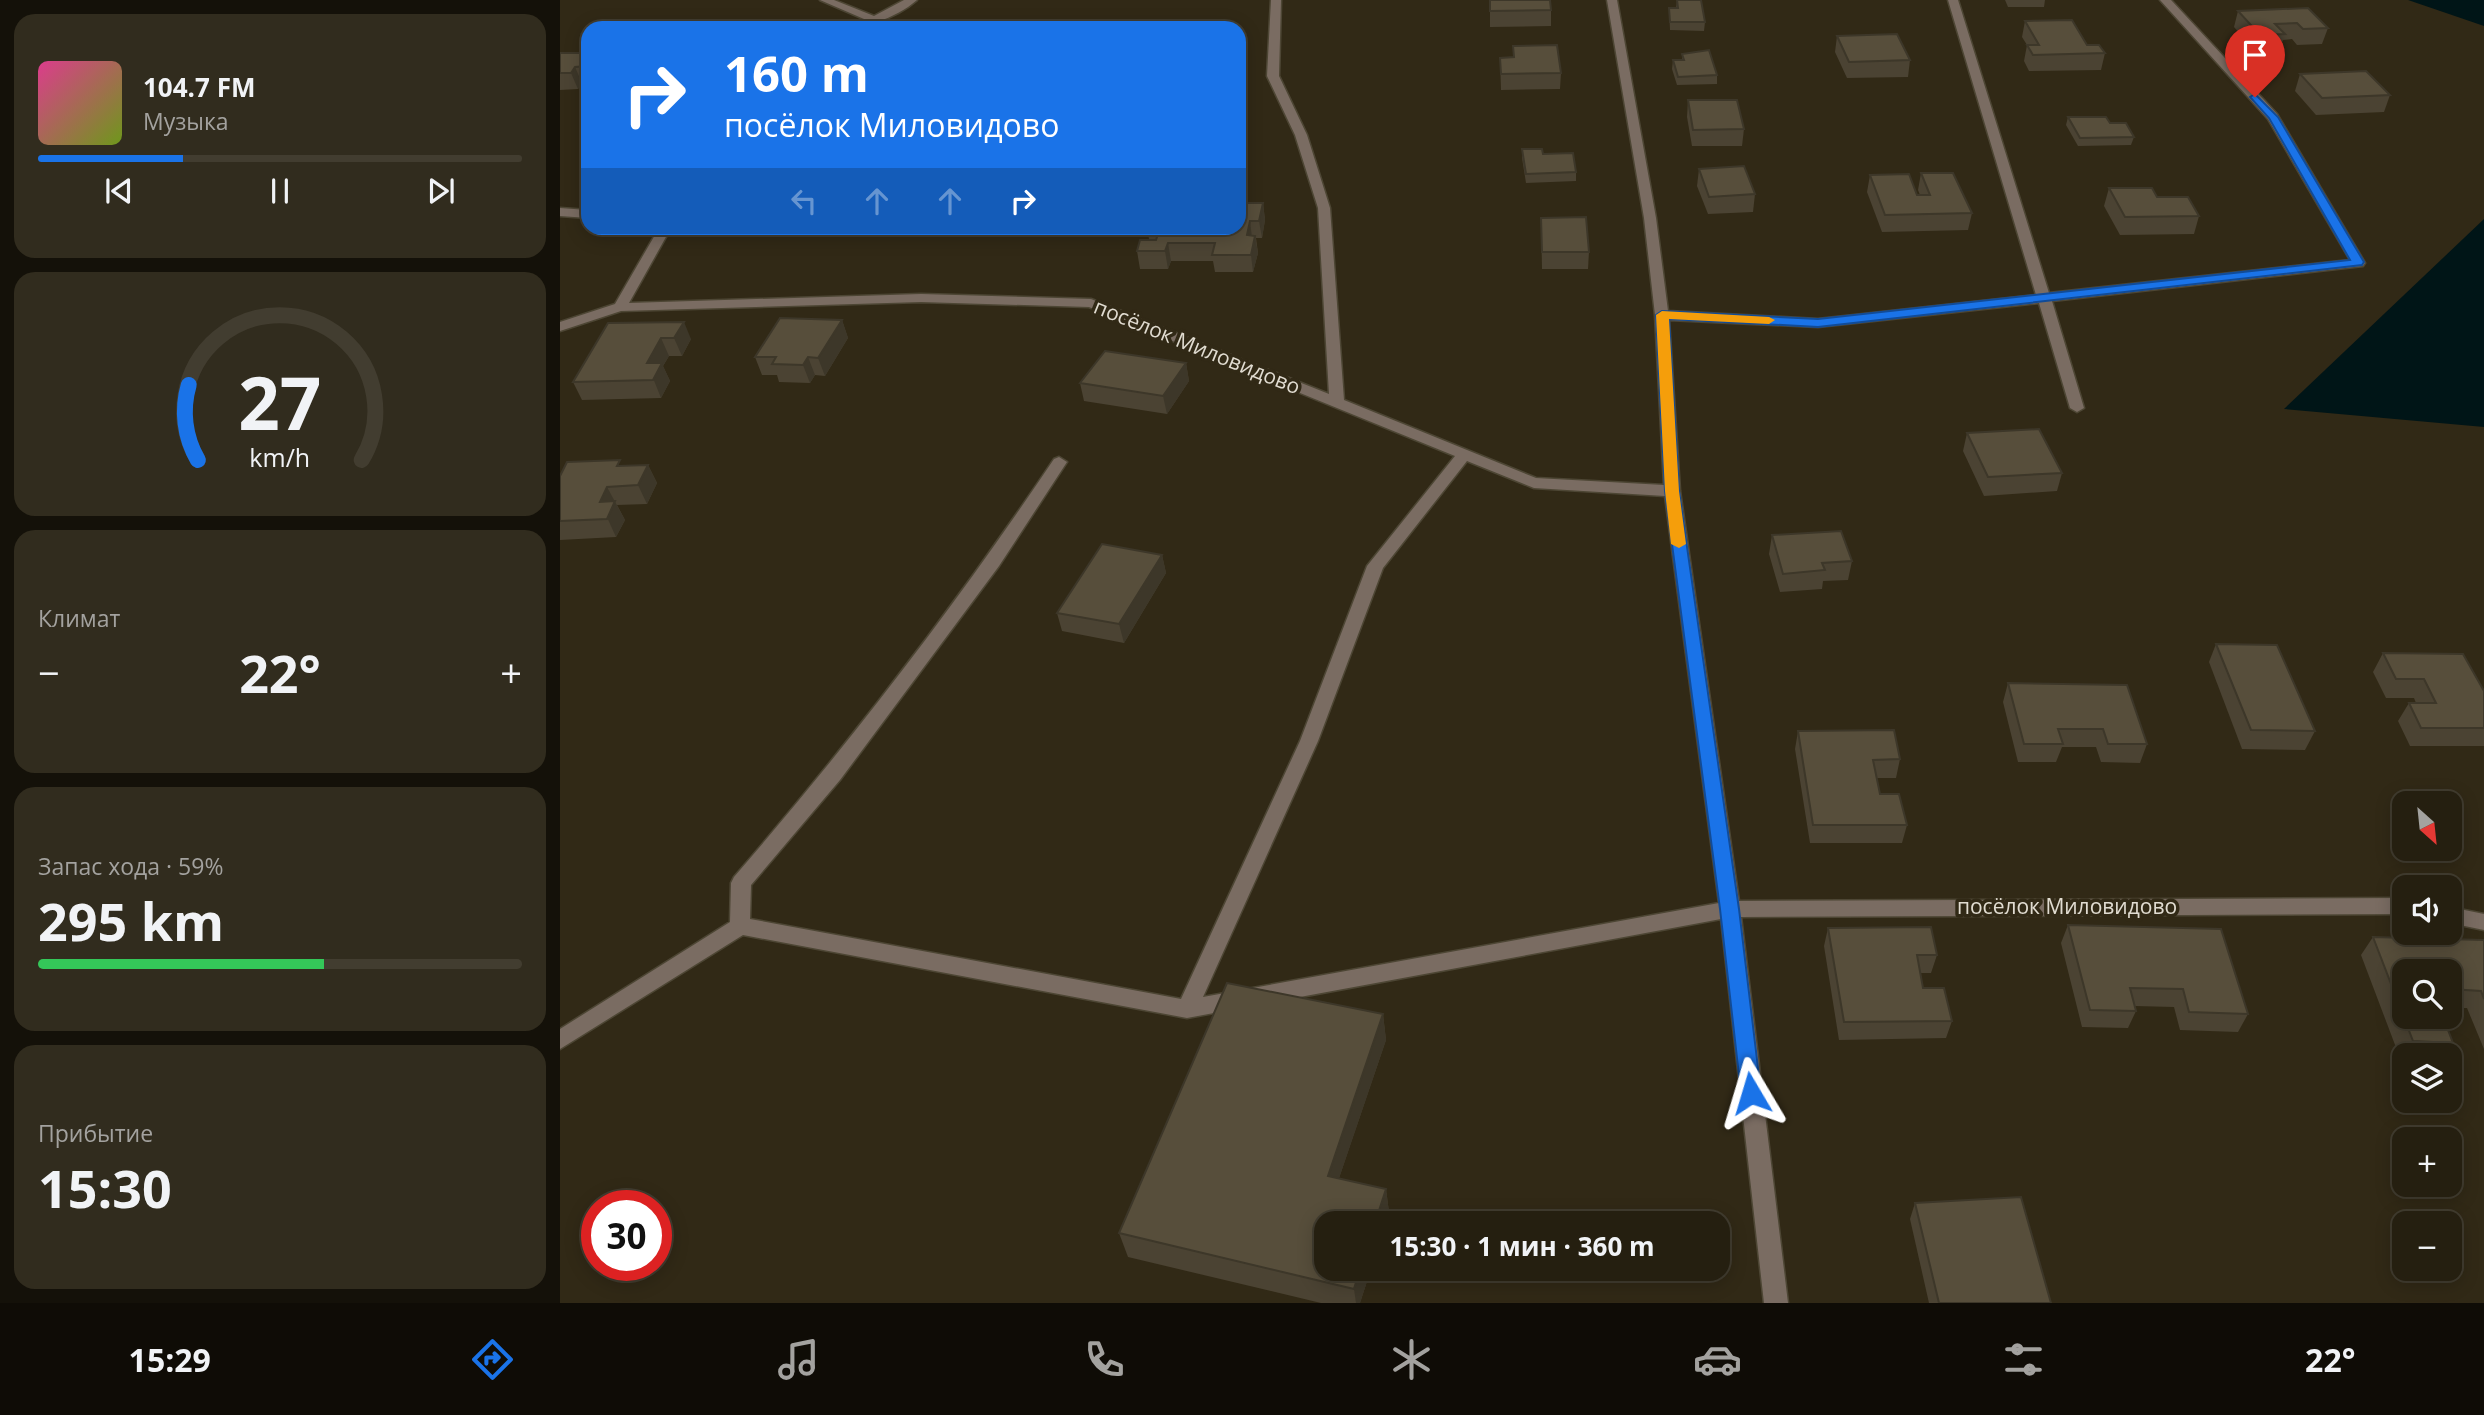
<!DOCTYPE html>
<html lang="ru">
<head>
<meta charset="utf-8">
<style>
  body { margin:0; font-family:"Open Sans",sans-serif; background:#312c1e; color:#f1f3f6; height:100vh; display:flex; flex-direction:column; font-size:26px; white-space:nowrap }
  * { box-sizing:border-box; margin:0 }
  p { font-size:23px; color:#a3a29f }
  .icon { flex:none; width:38px; height:38px; fill:none; stroke:currentColor; stroke-width:2; stroke-linecap:round; stroke-linejoin:round }
  .map { position:relative; flex:1; overflow:hidden }
  .drawer { display:flex; flex-direction:column; gap:14px; padding:14px; background:#141109; width:560px }
  .drawer>* { flex:none }
  .hud { position:absolute; left:21px; top:21px; width:665px; height:214px; border-radius:21px; box-shadow:0 4px 18px #0003,0 0 0 2px #423d30; background:#1a73e8; color:#fff; overflow:hidden }
  .needle { width:46px; rotate:153deg }
  .tools { position:absolute; left:1832px; top:791px; display:grid; gap:14px }
  .tools a { display:grid; place-items:center; width:70px; height:70px; border-radius:14px; background:#251f10; box-shadow:0 4px 18px #0003,0 0 0 2px #423d30; font-size:35px }
  .speed { position:absolute; left:21px; top:1190px; display:flex; gap:14px; font-size:35px; font-weight:700; text-align:center }
  .speed>* { display:grid; place-content:center; width:91px; height:91px; border-radius:50%; background:#251f10; box-shadow:0 4px 18px #0003,0 0 0 2px #423d30; line-height:1 }
  .speed .limit { border:10px solid #d22; background:#fff; color:#111 }
  .pin { position:absolute; display:grid; place-items:center; width:60px; height:60px; color:#fff; margin:-72px -30px; border-radius:50% 50% 50% 0; rotate:-45deg; box-shadow:0 0 7px #0007 }
  .pin .icon { rotate:45deg }
  .me { position:absolute; width:77px; margin:-38px; rotate:353deg; stroke-linejoin:round; filter:drop-shadow(0 0 5px #0008) }
  .turn { display:flex; align-items:center; gap:24px; height:147px; padding:0 28px; font-size:32px }
  .turn .icon { width:91px; height:91px; stroke-width:2.5 }
  .turn b { display:block; font-size:49px; line-height:60px }
  .lanes { display:flex; align-items:center; height:66px; padding:0 28px; background:#0003; justify-content:center; gap:35px; direction:ltr }
  .lanes .off { opacity:.35 }
  .big { font-size:52px; font-weight:700; line-height:1.1 }
  .drawer .card { flex:1; display:flex; flex-direction:column; justify-content:center; gap:10px; min-width:0; padding:0 24px; border-radius:21px; background:#312c1e }
  .drawer .dial { align-items:center; gap:0 }
  .dial svg { height:182px; overflow:visible; fill:none; stroke:#423d30; stroke-width:7; stroke-linecap:round; text-anchor:middle }
  .dial text { fill:#f1f3f6; stroke:none }
  .song { display:flex; align-items:center; gap:21px }
  .cover { width:84px; height:84px; border-radius:10px; background:linear-gradient(135deg,hsl(330 70% 55%),hsl(80 70% 35%)) }
  .played { height:7px; border-radius:4px; background:linear-gradient(90deg,#1a73e8 30%,#423d30 30%) }
  .keys { display:flex; justify-content:space-around; direction:ltr }
  .heat { display:flex; justify-content:space-between; align-items:center; font-size:38px; direction:ltr }
  .charge { height:10px; border-radius:5px; background:linear-gradient(90deg,#34c759 59%,#423d30 0) }
  .trip { position:absolute; left:754px; top:1211px; width:416px; height:70px; border-radius:21px; background:#251f10; box-shadow:0 4px 18px #0003,0 0 0 2px #423d30; font-weight:700; line-height:70px; text-align:center }
  .dock { display:flex; height:112px; justify-content:space-around; align-items:center; background:#0f0c06; color:#a3a29f }
  .dock .icon { width:49px; height:49px }
  .dock .selected { color:#1a73e8 }
  .dock b { font-size:32px; color:#f1f3f6 }
  main { display:flex; flex:1; min-height:0 }
  .map>svg:first-child { display:block }
</style>
</head>
<body>
<main>
<section class="drawer">
<div class="card">
<div class="song"><i class="cover"></i><div><b>104.7 FM</b><p>Музыка</p></div></div>
<div class="played"></div>
<div class="keys"><svg class="icon" aria-label="previous" viewBox="0 0 24 24"><path d="M18 5L8 12l10 7zM5 5v14"/></svg><svg class="icon" aria-label="pause" viewBox="0 0 24 24"><path d="M8 5v14M16 5v14"/></svg><svg class="icon" aria-label="next" viewBox="0 0 24 24"><path d="M6 5l10 7-10 7zM19 5v14"/></svg></div>
</div>
<div class="card dial"><svg viewBox="0 0 100 80">
<path d="M14 69A42 42 0 1 1 86 69"/>
<path d="M14 69A42 42 0 0 1 10 36" stroke="#1a73e8"/>
<text x="50" y="56" font-size="32" font-weight="700">27</text>
<text x="50" y="72" font-size="11">km/h</text>
</svg></div>
<div class="card"><p>Климат</p>
<div class="heat"><a>−</a><b class="big">22°</b><a>+</a></div>
</div>
<div class="card"><p>Запас хода · 59%</p><b class="big">295 km</b><div class="charge"></div></div>
<div class="card"><p>Прибытие</p><b class="big">15:30</b></div>
</section>
<div class="map">
<svg width="1924" height="1303" viewBox="0 0 1924 1303">
  <rect width="100%" height="100%" fill="#312916"/>
  <!-- water -->
  <g fill="#001517">
    <path d="M1848,0H1924V26Z"/>
    <path d="M1924,219V427L1724,409Z"/>
  </g>
  <g fill="none" stroke-linecap="round" stroke-linejoin="round">
    <defs>
      <g id="minor">
        <path d="M260,0H274L314,16L344,0H357C334,20 303,28 274,28L304,19Z"/>
        <path d="M711,0H721L719,76L747,135L770,208L784,400L976,478L1104,485L1095,315L1084,218L1047,0H1057L1096,218L1108,311L1258,319L1476,295L1388,0H1398L1489,293L1790,260L1708,119L1600,0H1611L1717,114L1805,263L1803,266L1492,301L1524,408L1517,412L1510,408L1479,303L1258,327L1109,320L1120,491L1179,901L1844,898V914L1181,917L1228,1303H1204L1161,919L627,1018L183,935L0,1049V1029L170,922L171,883L174,877C289,744 396,605 494,459L499,457L507,462L439,566L280,780L191,885L190,919L621,999L740,741L807,566L895,456L529,307L361,302L61,311L0,331V322L55,304L99,228H111L69,303L361,294L531,299L769,394L758,208L735,135L707,76ZM907,461L974,488L1105,496L1159,903L643,997L758,741L823,568Z"/>
        <path d="M0,208L28,210V218L0,216Z"/>
        <path d="M1890,907L1924,914V930L1890,923Z"/>
      </g>
    </defs>
    <!-- minor casing -->
    <use href="#minor" stroke="#4d4634" stroke-width="3"/>
    <!-- minor -->
    <use href="#minor" fill="#7a6c62" fill-rule="evenodd"/>
  </g>
  <!-- wall -->
  <g fill="#4b4333">
    <path d="M930,0L991,10V26L930,27Z"/>
    <path d="M1117,0L1145,22L1144,31L1110,30L1109,8H1116Z"/>
    <path d="M1445,0H1485L1484,7H1448Z"/>
    <path d="M1678,11L1768,28L1762,44L1737,45L1732,39L1723,40L1719,50L1695,51L1674,27Z"/>
    <path d="M1465,21L1527,45L1545,53L1541,70L1469,71L1464,61L1467,45L1462,37Z"/>
    <path d="M1277,36L1350,60L1348,77L1287,78L1275,52Z"/>
    <path d="M953,46L1001,73L1000,89L941,90L940,58L953,57Z"/>
    <path d="M0,53H28V83H22L18,89L0,90Z"/>
    <path d="M1122,54L1157,75V84L1117,85L1112,69L1113,60H1122Z"/>
    <path d="M1740,74L1830,95L1824,112L1756,115L1735,91Z"/>
    <path d="M1128,100L1184,129L1182,146H1132L1127,117Z"/>
    <path d="M1508,117L1550,123L1574,137L1571,145L1518,146L1506,125Z"/>
    <path d="M962,149L983,154L1016,172V181L966,183L962,158Z"/>
    <path d="M1139,169L1195,194L1193,212L1148,214L1137,186Z"/>
    <path d="M1361,173L1412,213L1408,230L1322,232L1307,192L1310,175L1357,195H1360L1358,190Z"/>
    <path d="M1549,188L1597,197L1639,216L1634,234L1560,235L1544,206Z"/>
    <path d="M703,203L705,220L702,238H696L698,253L693,272H655L653,261H611L608,269H580L577,251L589,239L587,228H679Z"/>
    <path d="M981,218L1029,252L1028,269H982Z"/>
    <path d="M282,320L288,338L265,376L255,375L250,383L219,382L217,375H202L195,357Z"/>
    <path d="M48,323L131,339L122,356H109L103,366L110,381L101,398L22,400L13,382Z"/>
    <path d="M626,363L629,381L607,414L524,401L520,383Z"/>
    <path d="M1407,433L1502,473L1497,491L1424,496L1403,451Z"/>
    <path d="M88,465L97,483L87,504L57,505L65,520L56,537L0,540V476L63,466Z"/>
    <path d="M1212,535L1292,561L1288,580L1263,581L1262,589L1220,592L1209,554Z"/>
    <path d="M602,555L606,573L564,643L502,631L497,613Z"/>
    <path d="M1656,644L1755,731L1745,750L1682,749L1649,662Z"/>
    <path d="M1823,653L1924,691V746H1850L1838,721L1849,703H1856L1854,698H1826L1813,672Z"/>
    <path d="M1448,683L1587,744L1580,763L1541,762L1536,747H1502L1496,762H1458L1443,702Z"/>
    <path d="M1238,731L1340,759L1336,778H1317L1320,794L1347,825L1342,843H1250L1235,749Z"/>
    <path d="M1508,925L1688,1014L1678,1032L1620,1030L1614,1007L1575,1006L1576,1011L1568,1028L1522,1027L1501,943Z"/>
    <path d="M1268,928L1377,955L1371,973H1360L1363,988L1392,1021L1386,1038L1279,1040L1264,946Z"/>
    <path d="M1813,937L1924,940V1049L1907,1008H1890V971H1844L1893,1043L1884,1055H1844V1059L1840,1058L1801,955Z"/>
    <path d="M823,1014L826,1040L779,1178L826,1189L829,1212L766,1269H811L800,1303H761L568,1257L559,1233Z"/>
    <path d="M1355,1203L1491,1303H1369L1350,1219Z"/>
  </g>
  <!-- shaded-wall -->
  <g fill="#3d3729">
    <path d="M15,67L22,83L18,89L11,73Z"/>
    <path d="M703,203L705,220L702,238L699,221Z"/>
    <path d="M690,221L692,238L687,235Z"/>
    <path d="M695,236L698,253L693,272L691,255Z"/>
    <path d="M608,243L611,261L608,269L605,251Z"/>
    <path d="M282,320L288,338L265,376L258,358Z"/>
    <path d="M124,322L131,339L122,356L114,338Z"/>
    <path d="M101,338L109,356L103,366L110,381L101,398L87,363Z"/>
    <path d="M248,357L255,375L250,383L243,365Z"/>
    <path d="M626,363L629,381L607,414L603,396Z"/>
    <path d="M88,465L97,483L87,504L78,485Z"/>
    <path d="M47,487L65,520L56,537L40,502Z"/>
    <path d="M602,555L606,573L564,643L559,624Z"/>
    <path d="M823,1014L826,1040L772,1199L768,1176Z"/>
    <path d="M826,1189L829,1212L825,1223H815Z"/>
    <path d="M800,1269H811L800,1303H796L794,1289Z"/>
  </g>
  <!-- building -->
  <g fill="#574e3b" stroke="#3d3729" stroke-width="2">
    <path d="M930,0H990L991,10L930,11Z"/>
    <path d="M1117,0H1141L1145,22H1110L1109,8H1118Z"/>
    <path d="M1748,8L1768,28L1743,29L1737,23L1715,24L1725,34L1700,35L1678,11Z"/>
    <path d="M1512,20L1527,45H1539L1545,53L1473,55L1467,45H1479L1465,21Z"/>
    <path d="M1337,34L1350,60L1289,62L1277,36Z"/>
    <path d="M997,45L1001,73L941,74L940,58L954,57L953,46Z"/>
    <path d="M1149,50L1157,75L1118,77L1113,60H1124L1122,54Z"/>
    <path d="M0,53H28V66L15,67L11,73H0Z"/>
    <path d="M1806,71L1830,95L1762,98L1740,74Z"/>
    <path d="M1128,100H1177L1184,129L1133,130Z"/>
    <path d="M1508,117H1546L1550,123H1566L1574,137L1520,138Z"/>
    <path d="M962,149H982L983,154L1013,153L1016,172L966,174Z"/>
    <path d="M1184,166L1195,194L1149,197L1139,169Z"/>
    <path d="M1361,173H1393L1412,213L1325,215L1310,175L1349,174L1357,195H1370Z"/>
    <path d="M1549,188H1592L1597,197H1628L1639,216L1565,217Z"/>
    <path d="M679,203H703L699,221H690L687,235L695,236L691,255H652L655,243H608L605,251H577L580,240H596L600,228H679Z"/>
    <path d="M1026,217L1029,252H982L981,218Z"/>
    <path d="M220,318L282,320L258,358L248,357L243,365L212,364L216,357H195Z"/>
    <path d="M124,322L114,338H101L87,363H102L93,380L13,382L48,323Z"/>
    <path d="M545,351L626,363L603,396L520,383Z"/>
    <path d="M1479,429L1502,473L1428,477L1407,433Z"/>
    <path d="M60,460L57,466L88,465L78,485L47,487L40,502L55,501L47,519L0,521V476L7,462Z"/>
    <path d="M1281,531L1292,561L1262,563L1265,570L1223,574L1212,535Z"/>
    <path d="M542,544L602,555L559,624L497,613Z"/>
    <path d="M1656,644L1717,645L1755,731L1691,730Z"/>
    <path d="M1823,653L1903,654L1924,691V728H1861L1849,703H1876L1864,679H1836Z"/>
    <path d="M1448,683L1567,685L1587,744H1548L1543,729H1498L1503,744H1464Z"/>
    <path d="M1334,730L1340,759L1313,760L1320,794H1339L1347,825H1253L1238,731Z"/>
    <path d="M1508,925L1661,929L1688,1014L1629,1012L1623,989L1570,988L1576,1011L1530,1010Z"/>
    <path d="M1371,927L1377,955H1357L1363,988H1384L1392,1021L1284,1022L1268,928Z"/>
    <path d="M1813,937L1924,940V999L1921,991L1890,989V971H1844V1017H1883L1893,1043L1853,1041Z"/>
    <path d="M667,983L823,1014L768,1176L826,1189L815,1223H766V1269H800L794,1289L559,1233Z"/>
    <path d="M1461,1197L1491,1303H1379L1355,1203Z"/>
  </g>
  <!-- route -->
  <path fill="#1a73e8" stroke="#114b97" stroke-width="2" d="M1695,94L1718,117L1804,262L1802,265L1258,327L1109,319L1119,491L1179,909L1201,1093L1198,1099L1191,1102L1184,1099L1181,1093L1160,909L1105,491L1096,315L1102,311L1258,319L1790,260L1709,118L1690,97Z"/>
  <!-- slow -->
  <path fill="#f59e0b" d="M1102,311L1209,317L1215,320L1209,324L1109,319L1119,491L1126,544L1119,548L1111,544L1105,491L1096,315Z"/>
  <g text-anchor="middle" stroke-width="7" stroke-linejoin="round" paint-order="stroke">
    <!-- street labels -->
    <g font-size="21" fill="#e1dcd1" stroke="#312916">
      <text transform="translate(637 347) rotate(22)" y="7">посёлок Миловидово</text>
      <text x="1507" y="914">посёлок Миловидово</text>
    </g>
  </g>
</svg>
<div class="tools">
<a><svg class="needle" viewBox="-14 -14 28 28"><path d="M0-13l5 13h-10z" fill="#e53935"/><path d="M0 13l5-13h-10z" fill="#a3a29f"/></svg></a>
<a><svg class="icon" aria-label="sound" viewBox="0 0 24 24"><path d="M4 9h4l5-4v14l-5-4H4zM17 9q2 3 0 6"/></svg></a>
<a><svg class="icon" aria-label="search" viewBox="0 0 24 24"><circle cx="10" cy="10" r="6"/><path d="M15 15l6 6"/></svg></a>
<a><svg class="icon" aria-label="layers" viewBox="0 0 24 24"><path d="M12 4l9 5-9 5-9-5zM3 14l9 5 9-5"/></svg></a>
<a>+</a>
<a>−</a>
</div>
<div class="speed"><div class="limit">30</div></div>
<div class="pin" style="left:1695px;top:97px;background:#d93025"><svg class="icon" aria-label="arrive" viewBox="0 0 24 24"><path d="M6 21V4h12l-3 4 3 4H6"/></svg></div>
<svg class="me" style="left:1191px;top:1093px" viewBox="-20 -20 40 40"><path d="M0-17L14 15 0 8-14 15z" fill="#1a73e8" stroke="#fff" stroke-width="4"/></svg>
<div class="trip">15:30 · 1 мин · 360 m</div>
<div class="hud">
<div class="turn"><svg class="icon" aria-label="right" viewBox="0 0 24 24"><path d="M7 20v-9h11M14 6l5 5-5 5"/></svg><div><b>160 m</b>посёлок Миловидово</div></div>
<div class="lanes"><svg class="icon off" aria-label="left" viewBox="0 0 24 24"><path d="M17 20v-9H6M10 6l-5 5 5 5"/></svg><svg class="icon off" aria-label="ahead" viewBox="0 0 24 24"><path d="M12 20V5M6 11l6-6 6 6"/></svg><svg class="icon off" aria-label="ahead" viewBox="0 0 24 24"><path d="M12 20V5M6 11l6-6 6 6"/></svg><svg class="icon" aria-label="right" viewBox="0 0 24 24"><path d="M7 20v-9h11M14 6l5 5-5 5"/></svg></div>
</div>
</div>
</main>
<nav class="dock">
<b>15:29</b>
<svg class="icon selected" aria-label="directions" viewBox="0 0 24 24"><path d="M12 3l9 9-9 9-9-9zM9 14v-3h6M13 9l2 2-2 2"/></svg>
<svg class="icon" aria-label="music" viewBox="0 0 24 24"><path d="M9 18V5l10-2v13"/><circle cx="6" cy="18" r="3"/><circle cx="16" cy="16" r="3"/></svg>
<svg class="icon" aria-label="phone" viewBox="0 0 24 24"><path d="M5 4h4l2 5-3 2q2 4 5 5l2-3 5 2v4C11 20 4 13 5 4z"/></svg>
<svg class="icon" aria-label="climate" viewBox="0 0 24 24"><path d="M12 3v18M4 7l16 10M4 17L20 7"/></svg>
<svg class="icon" aria-label="car" viewBox="0 0 24 24"><path d="M5 17H2v-5l4-1 3-4h7l3 4 3 1v5h-3M9 17h6M6 11h13"/><circle cx="7" cy="17" r="2"/><circle cx="17" cy="17" r="2"/></svg>
<svg class="icon" aria-label="filters" viewBox="0 0 24 24"><path d="M4 7h16M4 17h16"/><circle cx="9" cy="7" r="2"/><circle cx="15" cy="17" r="2"/></svg>
<b>22°</b>
</nav>
</body>
</html>
